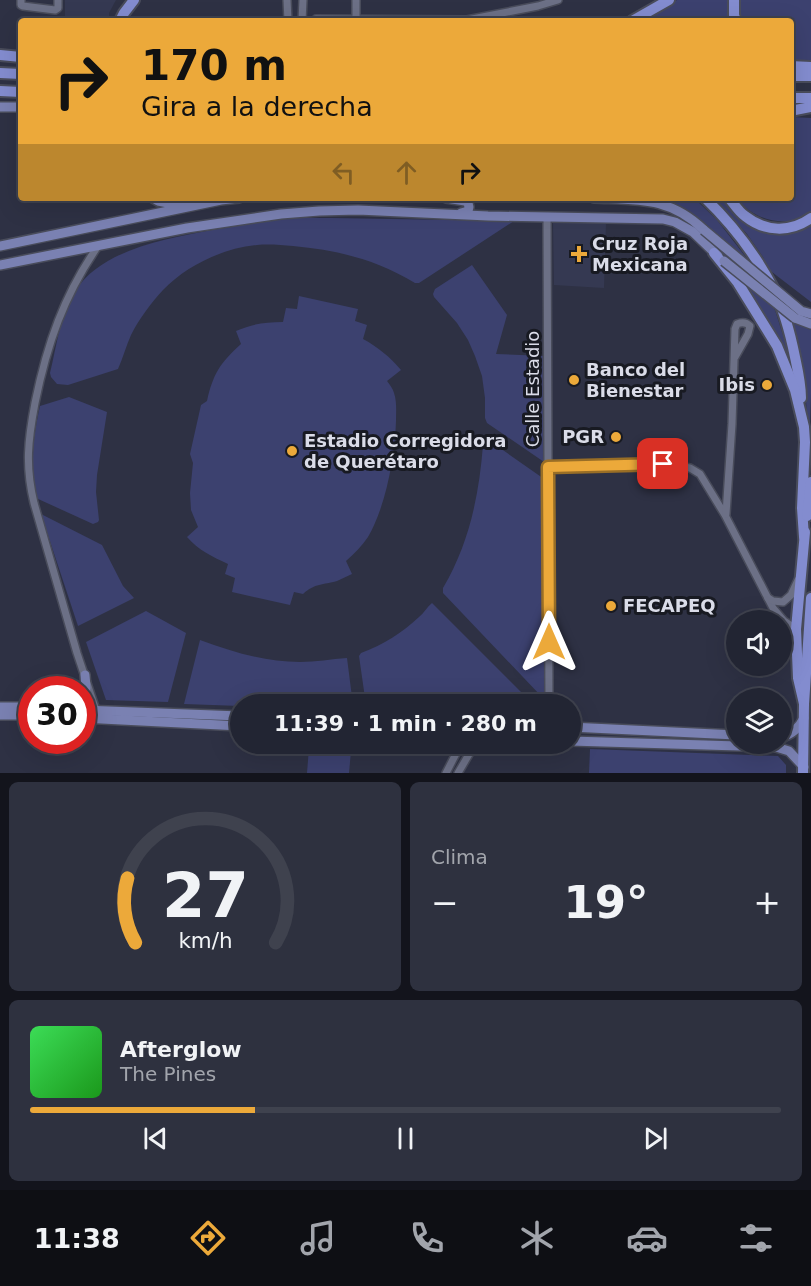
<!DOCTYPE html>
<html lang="es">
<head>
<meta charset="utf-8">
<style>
  body { margin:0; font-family:"DejaVu Sans",sans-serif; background:#2e313f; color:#f1f3f6; height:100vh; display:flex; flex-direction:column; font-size:22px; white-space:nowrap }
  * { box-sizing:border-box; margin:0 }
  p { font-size:20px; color:#a2a5ac }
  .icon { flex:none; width:33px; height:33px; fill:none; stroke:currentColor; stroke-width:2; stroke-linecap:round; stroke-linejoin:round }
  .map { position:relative; height:773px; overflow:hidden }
  .side { display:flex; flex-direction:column; gap:9px; padding:9px; background:#13141c; flex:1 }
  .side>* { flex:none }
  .top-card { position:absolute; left:18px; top:18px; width:776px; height:183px; border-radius:6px; box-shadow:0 6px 24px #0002,0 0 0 2px #3f424e; background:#eca93a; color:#111; overflow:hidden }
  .buttons { position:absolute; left:726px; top:610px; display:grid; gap:12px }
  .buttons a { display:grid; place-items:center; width:66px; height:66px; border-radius:50%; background:#222533; box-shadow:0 6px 24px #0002,0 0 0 2px #3f424e; font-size:30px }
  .speed { position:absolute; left:18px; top:676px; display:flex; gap:12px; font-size:30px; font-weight:700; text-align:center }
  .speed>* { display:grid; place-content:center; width:78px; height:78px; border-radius:50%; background:#222533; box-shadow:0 6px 24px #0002,0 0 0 2px #3f424e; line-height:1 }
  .speed .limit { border:9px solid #d22; background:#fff; color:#111 }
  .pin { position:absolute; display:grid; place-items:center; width:51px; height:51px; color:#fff; margin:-26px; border-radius:12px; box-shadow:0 3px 9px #0006 }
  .me { position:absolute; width:66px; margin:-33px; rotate:0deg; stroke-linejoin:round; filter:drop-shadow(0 0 4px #0008) }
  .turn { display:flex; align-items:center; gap:21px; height:126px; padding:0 24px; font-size:27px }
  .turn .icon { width:78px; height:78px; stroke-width:2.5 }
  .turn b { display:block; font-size:42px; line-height:51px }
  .lanes { display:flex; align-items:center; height:57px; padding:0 24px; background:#0003; justify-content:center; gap:30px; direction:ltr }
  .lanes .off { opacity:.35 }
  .big { font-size:45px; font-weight:600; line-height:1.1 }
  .side .tile { flex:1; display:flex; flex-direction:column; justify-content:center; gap:9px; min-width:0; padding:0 21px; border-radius:9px; background:#2e313f }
  .side .dial { align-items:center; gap:0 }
  .dial svg { height:156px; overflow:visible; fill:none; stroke:#3f424e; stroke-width:7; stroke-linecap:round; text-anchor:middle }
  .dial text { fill:#f1f3f6; stroke:none }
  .song { display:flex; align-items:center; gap:18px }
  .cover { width:72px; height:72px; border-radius:9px; background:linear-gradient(135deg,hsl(130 70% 55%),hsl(120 70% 35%)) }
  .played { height:6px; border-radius:3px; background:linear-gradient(90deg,#eca93a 30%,#3f424e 30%) }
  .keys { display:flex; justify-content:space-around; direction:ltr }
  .heat { display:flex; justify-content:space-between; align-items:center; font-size:33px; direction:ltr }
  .side .tiles { flex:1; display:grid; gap:9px; grid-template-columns:1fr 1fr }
  .tile:last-child { grid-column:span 2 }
  .trip { position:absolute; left:230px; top:694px; width:351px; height:60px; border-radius:30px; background:#222533; box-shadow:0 6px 24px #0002,0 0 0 2px #3f424e; font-weight:600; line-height:60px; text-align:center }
  .tab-bar { display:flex; height:96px; justify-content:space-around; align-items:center; background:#0e0f14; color:#a2a5ac }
  .tab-bar .icon { width:42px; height:42px }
  .tab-bar .active { color:#eca93a }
  .tab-bar b { font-size:27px; color:#f1f3f6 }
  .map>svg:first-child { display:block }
</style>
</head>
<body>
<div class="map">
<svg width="811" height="773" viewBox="0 0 811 773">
  <rect width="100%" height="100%" fill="#2e3144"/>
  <!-- built -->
  <g fill="#353952">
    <path d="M65,0H116L109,13V21H65Z"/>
    <path d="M553,223H606L604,288L554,285Z"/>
  </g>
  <!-- green -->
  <g fill="#3c416f">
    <path d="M677,0H728L730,21H647Z"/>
    <path d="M739,0H811V62L791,60L790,21H741L738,5Z"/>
    <path d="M791,117L811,118V212C805,215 800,218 793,220C774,225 748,215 737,198H790Z"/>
    <path d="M659,198H694L717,220L745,256L775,310L796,376L793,375L760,311L699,220L676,205Z"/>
    <path d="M714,198H725L779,233L794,232L808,228L811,226V302L768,269L763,257L747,234Z"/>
    <path d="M289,218H333L514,221L419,283H415C377,260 338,250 293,246C281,245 269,244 257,245C223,248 186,266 163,290C151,303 139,319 131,335C126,346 123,358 118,369L68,385L57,384L51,377L50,373C57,345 60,314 76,290C102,249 169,238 212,230C238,226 263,221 289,218Z"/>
    <path d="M472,265L507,315L496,354L545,356L547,464L487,423L485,418V398L482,376L475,356L468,340L457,323L434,297L433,294L435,289Z"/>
    <path d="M299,296L358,309L355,321L367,325L363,339C378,347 390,357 401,370L387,381C390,385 393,389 394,393C397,402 396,411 396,421C395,456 386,506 368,537C362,546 354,554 346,561L352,574C347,576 342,579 337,581C323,585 315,583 303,594L294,592L290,605L232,592L235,578L225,574L228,564C213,557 198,550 187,537L198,527L191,510L190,493L193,463L190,454L201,405L207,401C213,374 220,363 241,344L236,331C252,324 265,322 283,322L286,308L297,309Z"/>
    <path d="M791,321L811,330V394L809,450L805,384Z"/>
    <path d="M69,397L107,412L97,475L96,492L99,520L98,522L93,524L36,498L35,492C31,459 33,437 40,406Z"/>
    <path d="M490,441L547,481V693L545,696H541L443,593V588C469,544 479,496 483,445L486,442Z"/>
    <path d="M41,514L102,545L123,586L134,598L78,626Z"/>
    <path d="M432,603L534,705H366L359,656L361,653C383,645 402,633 419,617C424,613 427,607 432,603Z"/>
    <path d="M146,611L186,633L168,702L106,700L86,642Z"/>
    <path d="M200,640C233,652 265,662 300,662C316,662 331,659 347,658L353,705H240V706L184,704Z"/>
    <path d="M309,748L351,751L349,773H307Z"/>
    <path d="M590,749L778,756L786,765V773H589Z"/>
  </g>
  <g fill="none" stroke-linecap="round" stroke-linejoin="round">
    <defs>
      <g id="minor">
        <path d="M21,0V5L23,6L55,10L58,8V0"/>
        <path d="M287,0L288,21"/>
        <path d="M316,19L467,20L538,6L558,0"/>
        <path d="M302,21L303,0"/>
        <path d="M356,21V0"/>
        <path d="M547,218L549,705"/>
        <path d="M548,467L663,464L690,468L700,474L725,515L773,608L784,621L796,629"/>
        <path d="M726,514L732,424L735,329L737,324C742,322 746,322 750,326L748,334L735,357"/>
        <path d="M768,598L773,601L783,602L791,595L798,580"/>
        <path d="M96,710L77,653L34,503C25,466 28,440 35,403C47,344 64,295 98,246"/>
        <path d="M446,773L461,744"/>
        <path d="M458,773L475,744"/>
      </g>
      <g id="major">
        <path d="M0,107H21"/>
        <path d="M153,198L158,201L183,206"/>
        <path d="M446,198L465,201L468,203L469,207L468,211L461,213"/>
        <path d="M594,198C639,200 670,197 704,230"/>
        <path d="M0,246L221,200L239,198"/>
        <path d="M0,265L187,228L281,214L319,211L358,210L488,216L663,219L675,222L693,232L718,256"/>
        <path d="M801,311L811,314"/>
        <path d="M795,318L811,324"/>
        <path d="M82,699L86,688L85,675"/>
        <path d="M0,707H32"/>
        <path d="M82,710L240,716"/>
        <path d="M0,715H32"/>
        <path d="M82,718L240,726"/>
        <path d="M570,727L736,735"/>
        <path d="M782,737C793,734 799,728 804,718"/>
        <path d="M570,741L776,747L789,751L804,767"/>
      </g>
      <g id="highway">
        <path d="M734,0V15L736,21"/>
        <path d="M120,21L124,13L134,0"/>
        <path d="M632,21L669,0"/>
        <path d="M0,55L21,57"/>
        <path d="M790,66L811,67"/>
        <path d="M0,73L21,74"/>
        <path d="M790,76H811"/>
        <path d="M0,91L21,92"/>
        <path d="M790,98H811"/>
        <path d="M790,111L811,107"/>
        <path d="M705,198C732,224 757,257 774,290C783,308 791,337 795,357C798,371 801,384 801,398"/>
        <path d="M729,198C734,204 739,212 745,216C765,232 790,233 811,218"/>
        <path d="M714,253L738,283L777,346L795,390L804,427L805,442L802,508L804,537"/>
        <path d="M807,516L811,482"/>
        <path d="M804,704L798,678L796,629L805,532"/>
        <path d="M803,773L804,704L811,598"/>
      </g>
    </defs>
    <!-- minor casing -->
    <use href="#minor" stroke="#494c5b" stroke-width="10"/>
    <!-- major casing -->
    <use href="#major" stroke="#494c5b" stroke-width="12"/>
    <!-- highway casing -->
    <use href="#highway" stroke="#494c5b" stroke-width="14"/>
    <!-- minor -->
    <use href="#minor" stroke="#6c7086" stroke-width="7"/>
    <!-- major -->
    <use href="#major" stroke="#7a81b2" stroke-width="9"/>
    <!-- highway -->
    <use href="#highway" stroke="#838ccf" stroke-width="10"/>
    <defs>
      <g id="major-bridge">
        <path d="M704,230L801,311"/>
        <path d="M724,261L795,318"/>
      </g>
    </defs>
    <!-- major-bridge casing -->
    <use href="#major-bridge" stroke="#494c5b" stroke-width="12" stroke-linecap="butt"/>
    <!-- major-bridge -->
    <use href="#major-bridge" stroke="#7a81b2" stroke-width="9"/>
  </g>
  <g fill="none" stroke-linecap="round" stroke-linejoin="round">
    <defs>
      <path id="route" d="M549,642L548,467L663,464"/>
    </defs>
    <!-- route casing -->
    <use href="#route" stroke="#996e26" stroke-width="15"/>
    <!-- route -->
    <use href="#route" stroke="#eca93a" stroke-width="10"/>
  </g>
  <!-- markers -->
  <g fill="#eca93a" stroke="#181a22" stroke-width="2">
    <path d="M576 245h6v6h6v6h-6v6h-6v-6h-6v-6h6z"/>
    <circle cx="574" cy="380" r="6"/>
    <circle cx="767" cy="385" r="6"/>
    <circle cx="616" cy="437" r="6"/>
    <circle cx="292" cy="451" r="6"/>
    <circle cx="611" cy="606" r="6"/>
  </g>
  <g text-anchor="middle" stroke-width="6" stroke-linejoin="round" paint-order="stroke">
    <!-- poi labels -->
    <g font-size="18" font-weight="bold" fill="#dadce8" stroke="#181a22" text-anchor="start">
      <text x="592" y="250">Cruz Roja<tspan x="592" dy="21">Mexicana</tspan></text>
      <text x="586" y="376">Banco del<tspan x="586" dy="21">Bienestar</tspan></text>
      <text x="755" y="391" text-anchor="end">Ibis</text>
      <text x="604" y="443" text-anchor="end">PGR</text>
      <text x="304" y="447">Estadio Corregidora<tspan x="304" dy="21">de Querétaro</tspan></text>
      <text x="623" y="612">FECAPEQ</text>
    </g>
    <!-- street labels -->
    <g font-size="18" fill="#dadce8" stroke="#181a22">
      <text transform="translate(533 389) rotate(-90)" y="6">Calle Estadio</text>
    </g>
  </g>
</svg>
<div class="buttons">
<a><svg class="icon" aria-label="sound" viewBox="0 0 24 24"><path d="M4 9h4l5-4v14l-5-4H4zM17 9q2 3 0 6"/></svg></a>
<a><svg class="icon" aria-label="layers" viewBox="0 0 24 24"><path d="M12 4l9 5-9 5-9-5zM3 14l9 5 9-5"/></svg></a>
</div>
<div class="speed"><div class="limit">30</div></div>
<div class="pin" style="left:663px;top:464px;background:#d93025"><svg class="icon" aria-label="arrive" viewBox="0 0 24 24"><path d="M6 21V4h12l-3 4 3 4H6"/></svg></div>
<svg class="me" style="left:549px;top:642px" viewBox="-20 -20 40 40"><path d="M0-17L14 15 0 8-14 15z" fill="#eca93a" stroke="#fff" stroke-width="4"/></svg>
<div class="trip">11:39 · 1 min · 280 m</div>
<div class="top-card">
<div class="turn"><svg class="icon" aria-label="right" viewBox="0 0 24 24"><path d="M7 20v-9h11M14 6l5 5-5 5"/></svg><div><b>170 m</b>Gira a la derecha</div></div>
<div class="lanes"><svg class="icon off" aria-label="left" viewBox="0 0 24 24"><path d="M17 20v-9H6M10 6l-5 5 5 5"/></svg><svg class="icon off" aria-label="ahead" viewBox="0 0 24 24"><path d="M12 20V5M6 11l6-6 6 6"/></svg><svg class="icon" aria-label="right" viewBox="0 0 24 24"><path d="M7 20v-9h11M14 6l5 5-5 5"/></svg></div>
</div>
</div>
<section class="side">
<div class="tiles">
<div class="tile dial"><svg viewBox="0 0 100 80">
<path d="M14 69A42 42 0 1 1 86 69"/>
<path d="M14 69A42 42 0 0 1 10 36" stroke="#eca93a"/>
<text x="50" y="56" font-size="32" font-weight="700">27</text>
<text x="50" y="72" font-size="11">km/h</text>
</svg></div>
<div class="tile"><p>Clima</p>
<div class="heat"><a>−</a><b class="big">19°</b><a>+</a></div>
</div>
<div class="tile">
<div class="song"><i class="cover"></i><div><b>Afterglow</b><p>The Pines</p></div></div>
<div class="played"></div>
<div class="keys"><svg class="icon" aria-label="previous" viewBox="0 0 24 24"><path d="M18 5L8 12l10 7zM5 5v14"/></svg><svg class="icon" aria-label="pause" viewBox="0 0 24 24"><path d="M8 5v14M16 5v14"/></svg><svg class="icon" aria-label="next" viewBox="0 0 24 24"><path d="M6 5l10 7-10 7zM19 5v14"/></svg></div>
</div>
</div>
</section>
<nav class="tab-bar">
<b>11:38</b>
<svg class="icon active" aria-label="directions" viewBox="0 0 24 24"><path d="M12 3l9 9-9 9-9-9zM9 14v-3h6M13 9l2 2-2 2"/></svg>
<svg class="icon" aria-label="music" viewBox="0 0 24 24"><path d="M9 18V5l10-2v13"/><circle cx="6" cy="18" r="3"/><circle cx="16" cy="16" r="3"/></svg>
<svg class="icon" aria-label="phone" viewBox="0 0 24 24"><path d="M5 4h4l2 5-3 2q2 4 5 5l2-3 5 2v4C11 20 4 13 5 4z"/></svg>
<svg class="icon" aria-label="climate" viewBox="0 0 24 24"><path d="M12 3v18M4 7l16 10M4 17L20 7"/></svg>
<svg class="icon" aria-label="car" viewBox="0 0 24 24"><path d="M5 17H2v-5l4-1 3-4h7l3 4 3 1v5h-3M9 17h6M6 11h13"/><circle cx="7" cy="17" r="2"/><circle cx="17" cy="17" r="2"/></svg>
<svg class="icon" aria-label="filters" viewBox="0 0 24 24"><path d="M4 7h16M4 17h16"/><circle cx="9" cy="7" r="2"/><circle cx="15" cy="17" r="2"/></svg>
</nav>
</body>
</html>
